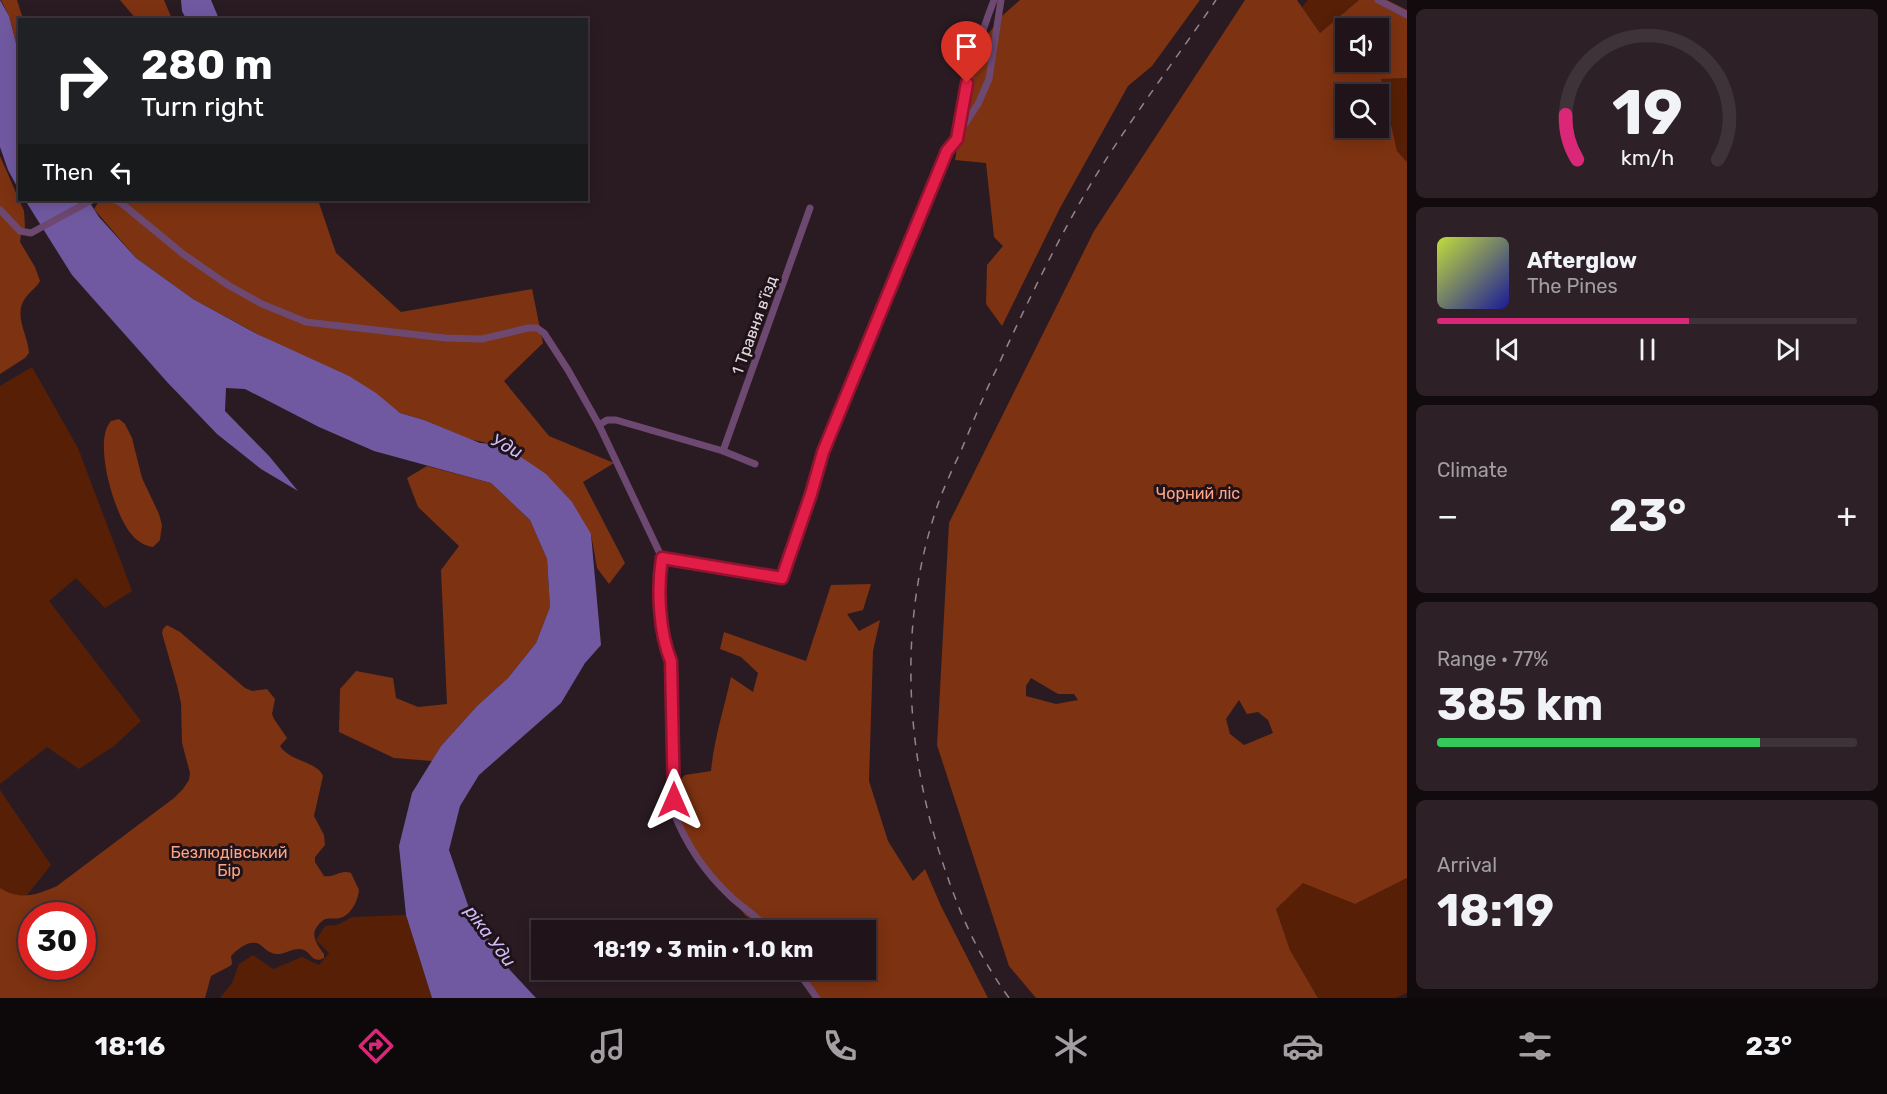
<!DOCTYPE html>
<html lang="en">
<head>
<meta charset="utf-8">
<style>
  body { margin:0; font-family:Rubik,sans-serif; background:#2d2127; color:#f1f3f6; height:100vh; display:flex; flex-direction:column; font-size:22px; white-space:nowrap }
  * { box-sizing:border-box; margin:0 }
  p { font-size:20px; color:#a29ea2 }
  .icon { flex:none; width:33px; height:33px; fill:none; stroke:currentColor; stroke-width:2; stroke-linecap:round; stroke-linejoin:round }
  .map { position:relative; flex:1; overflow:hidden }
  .details { display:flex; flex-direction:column; gap:9px; padding:9px; background:#120b0e; width:480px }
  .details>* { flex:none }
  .top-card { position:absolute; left:18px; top:18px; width:570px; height:183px; border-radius:0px; box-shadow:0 3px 15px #0003,0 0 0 2px #3d3339; background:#202124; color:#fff; overflow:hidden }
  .controls { position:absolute; left:1335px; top:18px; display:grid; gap:12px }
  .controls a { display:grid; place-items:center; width:54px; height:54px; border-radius:0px; background:#20141a; box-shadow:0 3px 15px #0003,0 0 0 2px #3d3339; font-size:30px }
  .speed { position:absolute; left:18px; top:902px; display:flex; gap:12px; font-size:30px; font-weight:700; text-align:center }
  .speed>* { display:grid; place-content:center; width:78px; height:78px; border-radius:50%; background:#20141a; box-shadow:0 3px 15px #0003,0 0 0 2px #3d3339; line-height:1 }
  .speed .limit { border:9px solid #d22; background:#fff; color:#111 }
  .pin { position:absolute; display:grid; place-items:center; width:51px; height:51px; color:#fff; margin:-62px -26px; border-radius:50% 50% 50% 0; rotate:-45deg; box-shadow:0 0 6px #0007 }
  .pin .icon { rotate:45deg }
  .me { position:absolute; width:66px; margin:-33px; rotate:0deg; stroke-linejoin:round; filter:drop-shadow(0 0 4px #0008) }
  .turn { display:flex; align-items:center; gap:21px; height:126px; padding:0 24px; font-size:27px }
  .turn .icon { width:78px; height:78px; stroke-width:2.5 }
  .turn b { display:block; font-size:42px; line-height:51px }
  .then { display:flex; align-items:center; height:57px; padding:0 24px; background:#0003; gap:12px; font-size:22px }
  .big { font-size:45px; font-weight:700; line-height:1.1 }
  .details .tile { flex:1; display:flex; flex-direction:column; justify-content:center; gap:9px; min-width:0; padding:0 21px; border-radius:9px; background:#2d2127 }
  .details .dial { align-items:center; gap:0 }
  .dial svg { height:156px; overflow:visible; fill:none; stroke:#3d3339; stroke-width:7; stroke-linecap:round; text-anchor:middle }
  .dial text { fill:#f1f3f6; stroke:none }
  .song { display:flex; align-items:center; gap:18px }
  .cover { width:72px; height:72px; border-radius:9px; background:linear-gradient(135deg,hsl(70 70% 55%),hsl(240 70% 35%)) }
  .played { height:6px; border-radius:3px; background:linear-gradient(90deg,#db2777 60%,#3d3339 60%) }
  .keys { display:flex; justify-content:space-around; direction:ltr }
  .heat { display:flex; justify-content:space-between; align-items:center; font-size:33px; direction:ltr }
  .charge { height:9px; border-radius:4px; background:linear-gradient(90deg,#34c759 77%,#3d3339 0) }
  .trip { position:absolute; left:531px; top:920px; width:345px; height:60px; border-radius:0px; background:#20141a; box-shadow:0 3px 15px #0003,0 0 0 2px #3d3339; font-weight:700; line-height:60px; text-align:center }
  .dock { display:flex; height:96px; justify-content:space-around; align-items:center; background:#0d080a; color:#a29ea2 }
  .dock .icon { width:42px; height:42px }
  .dock .selected { color:#db2777 }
  .dock b { font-size:27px; color:#f1f3f6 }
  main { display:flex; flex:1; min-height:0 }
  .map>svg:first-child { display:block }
</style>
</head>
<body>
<main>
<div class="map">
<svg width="1407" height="998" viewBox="0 0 1407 998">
  <rect width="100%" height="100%" fill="#2a1b22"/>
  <!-- green -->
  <g fill="#561f06">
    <path d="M1308,0H1359L1320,33L1302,7Z"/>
    <path d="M1407,78V162L1397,151L1381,79Z"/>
    <path d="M32,367L78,448L132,591L105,608L76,578L49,601L141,721L114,746L79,769L47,747L0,784V386Z"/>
    <path d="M0,790L51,865L15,910L0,894Z"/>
    <path d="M1407,878V993L1395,998H1318L1290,950L1276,909L1303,882L1355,904Z"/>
    <path d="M406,915L432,998H220L232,983L239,964L253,955L273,969L302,957L319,965L329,953L316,940L325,926L337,925L352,917Z"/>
  </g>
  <!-- forest -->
  <g fill="#7d3211" fill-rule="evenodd">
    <path d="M1,0H17L23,19L20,20L19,55L9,16Z"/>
    <path d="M120,0H164L172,19H136Z"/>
    <path d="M1020,0H1200L1152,66L1128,86L1060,208L1002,326L986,304L987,265L1003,246L994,237L986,163L955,160L963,115L982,42L1003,15Z"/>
    <path d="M1245,0H1297L1320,33L1359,0H1387L1407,10V78L1381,79L1397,151L1407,162V878L1355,904L1303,883L1276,909L1290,950L1318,998H1036L1009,966L937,745L949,523L1094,231ZM1346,28H1378V62H1346ZM1346,94H1378V128H1346ZM1031,678L1058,694H1074L1078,700L1056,704L1026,696V686ZM1239,700L1247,714L1258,712L1268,720L1273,733L1244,745L1230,734L1226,719Z"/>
    <path d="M0,156L24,211L25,227L21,234L20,242L35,267L40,281C36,288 28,293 24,300C14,317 28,335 29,353L25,358L0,374Z"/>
    <path d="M100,200H318L336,253L401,312L532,289L543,343L504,381L549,436L614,463L583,482L625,563L609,584L597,568L591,534L496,445L469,439L424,420L400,413L390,406L193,299L136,258L94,209Z"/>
    <path d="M119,419L125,424L132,438L142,478L159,514L162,525L160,540L153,547C146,546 138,542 133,536C115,518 92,441 111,421Z"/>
    <path d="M427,466L491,483L530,520L547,559L550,607L536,643L508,678L477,706L441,746L432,761L394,758L339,732L340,689L356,671L393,678L396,698L418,707L447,704L441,570L459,546L418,507L407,478Z"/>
    <path d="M871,584L863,610L847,614L859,631L880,620L873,651L869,781L888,841L913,881L925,869L941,906L988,998H817L796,969H866V930H775L746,916L696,856L674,813L668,792L685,775L711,771C714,739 724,709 731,677L753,692L758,673L741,657L720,649L724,632L806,661L831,585Z"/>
    <path d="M167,625L180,632L245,688L252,691L267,689L275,699L272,714L274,719L287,738L280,746C290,762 317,761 323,776L314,816L324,835L325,845L315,857V862L324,876C334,878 341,869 351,873L359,890C358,901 351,915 340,918C336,919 330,918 325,919C308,931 314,941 324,954V958C313,964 312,954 304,950C295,946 285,955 276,954C268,953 265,948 259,944C250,939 237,949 231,956L232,964L230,966L211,976L205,998H0V888C21,901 36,895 57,886L174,798L183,789L189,780L190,773L182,743L181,703L178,689L162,633L163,629ZM32,915H82V966H32Z"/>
  </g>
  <!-- water -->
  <g fill="#7159a1">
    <path d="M0,0L9,16L19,55V190L8,170L0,147Z"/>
    <path d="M181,0H211L219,19H186L182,11Z"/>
    <path d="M25,200H88L99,217L136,258L193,299L257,334L349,376L376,393L400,413L424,420L480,443L494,444L518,455L546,474L572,502L591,534L601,645L585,663L561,703L479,775L460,806L449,850L470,911L509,969L536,998H432L406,915L399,846L412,793L441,746L477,706L508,678L536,643L550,607L547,559L530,520L491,483L374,451L319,427L245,389L226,388L225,411L269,456L298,491L261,469L217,434L168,383L72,275Z"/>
  </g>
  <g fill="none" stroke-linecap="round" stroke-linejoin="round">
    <!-- minor -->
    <g stroke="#6d4870" stroke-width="7">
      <path d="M1378,0L1407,15"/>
      <path d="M958,133C966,88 977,43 994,0"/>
      <path d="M114,200L120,202L183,254L228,285L262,304L306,322L445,338L482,339L528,328H537L544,333L568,370L599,425L662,558L781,578L811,494L823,452L947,151L978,104L989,79L1001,0"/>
      <path d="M0,210L20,231L31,233L92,200"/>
      <path d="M599,425L607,420H616L723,451L755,464"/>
      <path d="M723,451L810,208"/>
      <path d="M662,558C657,589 659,632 671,661L674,813C686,844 705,872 729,895C741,907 758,916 768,930"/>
      <path d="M796,969L817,998"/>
    </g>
    <!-- rail -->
    <path stroke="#91858a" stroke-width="1.5" stroke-dasharray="8 8" stroke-linecap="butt" d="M1009,998C972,946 956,905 937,845C904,736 900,613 938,504C944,487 952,470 960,453C972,425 983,396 997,368C1027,303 1058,238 1095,177C1132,117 1176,59 1216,0"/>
  </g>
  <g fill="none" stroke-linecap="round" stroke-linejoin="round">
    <defs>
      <path id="route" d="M674,800L671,661C659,632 657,589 662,558L782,578L811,494L823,452L947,151L957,139L967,83"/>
    </defs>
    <!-- route casing -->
    <use href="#route" stroke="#92132f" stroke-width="15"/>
    <!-- route -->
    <use href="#route" stroke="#e11d48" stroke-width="10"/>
  </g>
  <g text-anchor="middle" stroke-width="6" stroke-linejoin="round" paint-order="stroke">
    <!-- street labels -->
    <g font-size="16" fill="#e2d8dc" stroke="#201219">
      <text transform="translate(754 325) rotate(-70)" y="6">1 Травня в’їзд</text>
    </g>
    <!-- park labels -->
    <g font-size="16" fill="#fda584" stroke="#201219">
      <text x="1198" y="499">Чорний ліс</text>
      <text x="229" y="858">Безлюдівський<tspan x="229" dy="18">Бір</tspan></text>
    </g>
    <!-- water labels -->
    <g font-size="18" font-style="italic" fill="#cfbdfa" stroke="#201219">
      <text transform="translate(507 446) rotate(27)" y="6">Уди</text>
      <text transform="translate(490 936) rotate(53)" y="6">ріка Уди</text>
    </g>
  </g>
</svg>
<div class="controls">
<a><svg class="icon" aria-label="sound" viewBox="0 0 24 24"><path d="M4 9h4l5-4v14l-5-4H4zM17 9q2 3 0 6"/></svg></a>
<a><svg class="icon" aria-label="search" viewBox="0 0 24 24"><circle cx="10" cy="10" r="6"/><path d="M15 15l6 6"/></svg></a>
</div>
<div class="speed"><div class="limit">30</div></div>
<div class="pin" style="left:967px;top:83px;background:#d93025"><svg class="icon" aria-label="arrive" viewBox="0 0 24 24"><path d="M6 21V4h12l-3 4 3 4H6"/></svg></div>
<svg class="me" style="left:674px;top:800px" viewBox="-20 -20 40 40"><path d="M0-17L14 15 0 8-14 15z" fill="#e11d48" stroke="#fff" stroke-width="4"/></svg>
<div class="trip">18:19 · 3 min · 1.0 km</div>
<div class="top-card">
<div class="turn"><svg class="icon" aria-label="right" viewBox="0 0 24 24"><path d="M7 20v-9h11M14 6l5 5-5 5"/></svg><div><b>280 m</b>Turn right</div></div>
<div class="then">Then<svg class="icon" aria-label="left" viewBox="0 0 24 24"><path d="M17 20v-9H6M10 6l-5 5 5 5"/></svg></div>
</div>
</div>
<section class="details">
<div class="tile dial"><svg viewBox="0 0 100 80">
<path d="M14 69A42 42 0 1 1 86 69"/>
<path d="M14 69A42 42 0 0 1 8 46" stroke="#db2777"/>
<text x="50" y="56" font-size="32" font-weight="700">19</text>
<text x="50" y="72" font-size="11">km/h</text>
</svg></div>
<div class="tile">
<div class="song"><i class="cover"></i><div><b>Afterglow</b><p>The Pines</p></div></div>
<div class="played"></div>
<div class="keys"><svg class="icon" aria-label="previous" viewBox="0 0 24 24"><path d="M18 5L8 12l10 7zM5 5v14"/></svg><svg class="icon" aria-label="pause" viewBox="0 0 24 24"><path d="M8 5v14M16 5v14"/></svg><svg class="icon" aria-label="next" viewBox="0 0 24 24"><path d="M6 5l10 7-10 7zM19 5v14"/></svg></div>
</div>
<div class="tile"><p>Climate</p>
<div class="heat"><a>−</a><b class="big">23°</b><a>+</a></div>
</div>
<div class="tile"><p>Range · 77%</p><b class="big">385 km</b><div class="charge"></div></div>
<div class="tile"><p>Arrival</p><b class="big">18:19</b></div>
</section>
</main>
<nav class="dock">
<b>18:16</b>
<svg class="icon selected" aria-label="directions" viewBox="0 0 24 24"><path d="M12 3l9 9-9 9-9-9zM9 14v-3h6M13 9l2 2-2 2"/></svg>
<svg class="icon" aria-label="music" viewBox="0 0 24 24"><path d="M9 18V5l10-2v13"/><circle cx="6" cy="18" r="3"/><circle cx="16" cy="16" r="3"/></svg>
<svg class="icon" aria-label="phone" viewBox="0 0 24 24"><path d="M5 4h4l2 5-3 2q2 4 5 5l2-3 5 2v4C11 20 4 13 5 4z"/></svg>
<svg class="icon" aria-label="climate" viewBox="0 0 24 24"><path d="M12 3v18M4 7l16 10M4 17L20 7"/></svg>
<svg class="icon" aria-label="car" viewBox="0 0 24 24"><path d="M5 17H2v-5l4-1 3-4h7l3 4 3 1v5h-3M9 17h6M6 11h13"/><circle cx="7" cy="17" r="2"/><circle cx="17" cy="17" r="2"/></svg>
<svg class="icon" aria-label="filters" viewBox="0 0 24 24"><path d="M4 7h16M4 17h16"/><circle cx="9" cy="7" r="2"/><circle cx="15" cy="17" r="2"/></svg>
<b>23°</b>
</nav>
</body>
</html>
